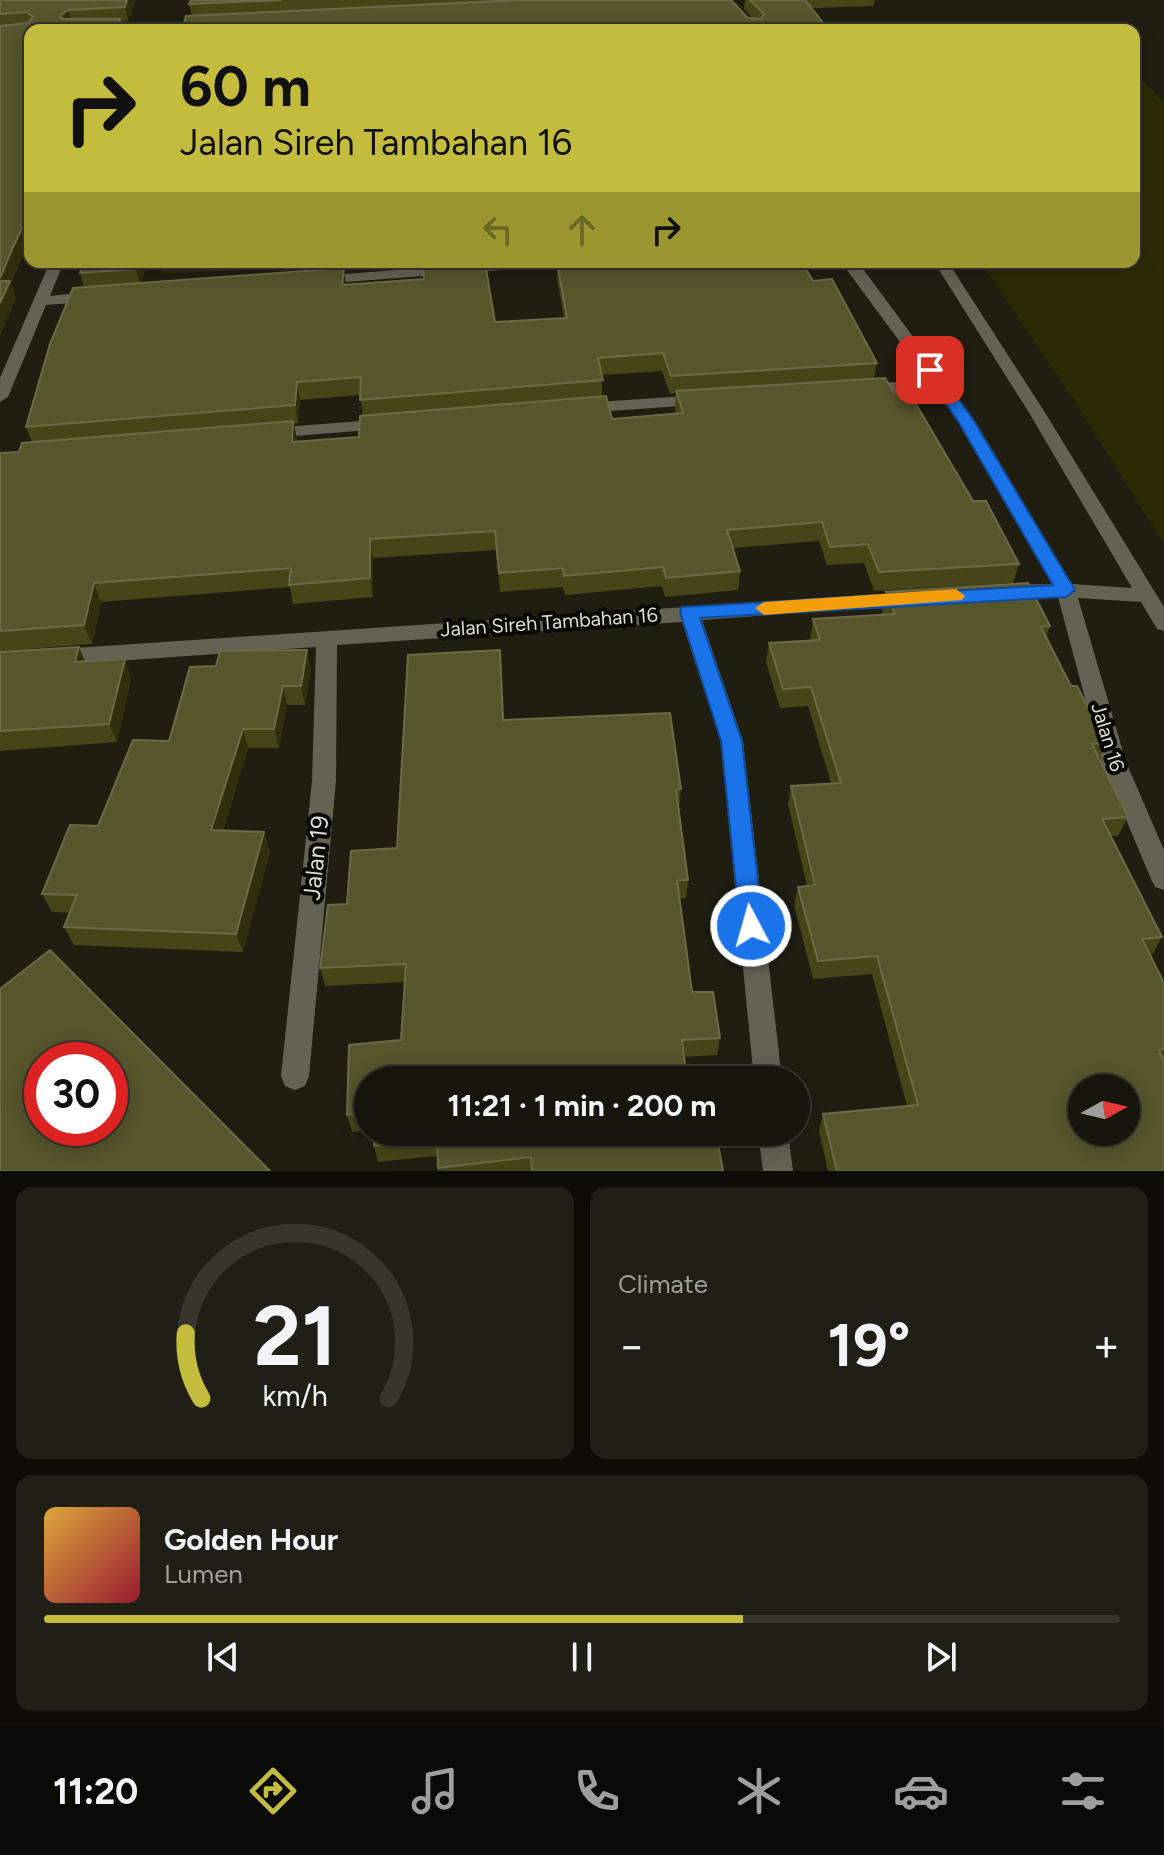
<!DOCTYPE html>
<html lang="en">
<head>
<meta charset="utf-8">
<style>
  body { margin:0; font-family:Figtree,sans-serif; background:#201f16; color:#f1f3f6; height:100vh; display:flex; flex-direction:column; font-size:30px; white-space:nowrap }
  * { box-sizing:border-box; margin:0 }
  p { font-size:26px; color:#9e9f9d }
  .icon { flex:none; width:44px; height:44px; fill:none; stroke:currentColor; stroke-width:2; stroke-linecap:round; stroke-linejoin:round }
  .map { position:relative; height:1171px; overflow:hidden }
  .panel { display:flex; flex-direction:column; gap:16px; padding:16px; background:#0d0c07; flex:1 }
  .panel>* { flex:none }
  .top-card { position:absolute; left:24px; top:24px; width:1116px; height:244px; border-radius:16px; box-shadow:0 4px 20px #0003,0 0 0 2px #36352e; background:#c4bc3d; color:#111; overflow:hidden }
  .needle { width:52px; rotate:82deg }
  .controls { position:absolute; left:1068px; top:1074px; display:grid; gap:16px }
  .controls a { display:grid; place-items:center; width:72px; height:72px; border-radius:50%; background:#17160d; box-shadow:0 4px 20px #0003,0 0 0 2px #36352e; font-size:40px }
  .speed { position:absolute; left:24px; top:1042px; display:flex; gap:16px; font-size:40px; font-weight:700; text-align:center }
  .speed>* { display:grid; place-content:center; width:104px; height:104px; border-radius:50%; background:#17160d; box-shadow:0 4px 20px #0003,0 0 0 2px #36352e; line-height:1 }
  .speed .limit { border:12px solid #d22; background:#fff; color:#111 }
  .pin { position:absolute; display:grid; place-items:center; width:68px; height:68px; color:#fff; margin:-34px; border-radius:16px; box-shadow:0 4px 12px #0006 }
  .me { position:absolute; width:88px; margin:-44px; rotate:354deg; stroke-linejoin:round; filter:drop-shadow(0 0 6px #0008) }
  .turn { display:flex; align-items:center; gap:28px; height:168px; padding:0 24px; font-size:36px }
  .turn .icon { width:104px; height:104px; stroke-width:2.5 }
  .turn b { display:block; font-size:56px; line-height:68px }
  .lanes { display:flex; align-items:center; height:76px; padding:0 24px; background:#0003; justify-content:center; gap:40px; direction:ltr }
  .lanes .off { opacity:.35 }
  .big { font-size:60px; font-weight:700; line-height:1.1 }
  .panel .tile { flex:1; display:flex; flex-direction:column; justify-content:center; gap:12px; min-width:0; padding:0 28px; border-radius:16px; background:#201f16 }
  .panel .dial { align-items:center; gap:0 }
  .dial svg { height:208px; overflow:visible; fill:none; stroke:#36352e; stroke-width:7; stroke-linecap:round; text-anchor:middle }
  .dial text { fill:#f1f3f6; stroke:none }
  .song { display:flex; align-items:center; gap:24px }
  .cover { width:96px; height:96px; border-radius:12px; background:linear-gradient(135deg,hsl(40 70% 55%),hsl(350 70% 35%)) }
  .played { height:8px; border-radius:4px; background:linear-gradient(90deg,#c4bc3d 65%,#36352e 65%) }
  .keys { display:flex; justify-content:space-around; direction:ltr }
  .heat { display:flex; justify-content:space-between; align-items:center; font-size:44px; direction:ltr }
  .panel .tiles { flex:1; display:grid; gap:16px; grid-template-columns:1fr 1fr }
  .tile:last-child { grid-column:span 2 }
  .trip { position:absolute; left:354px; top:1066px; width:456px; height:80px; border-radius:40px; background:#17160d; box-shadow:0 4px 20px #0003,0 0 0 2px #36352e; font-weight:700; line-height:80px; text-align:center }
  .menu { display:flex; height:128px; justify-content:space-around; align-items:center; background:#090905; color:#9e9f9d }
  .menu .icon { width:56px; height:56px }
  .menu .selected { color:#c4bc3d }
  .menu b { font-size:36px; color:#f1f3f6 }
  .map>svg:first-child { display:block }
</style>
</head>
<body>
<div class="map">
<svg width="1164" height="1171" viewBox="0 0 1164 1171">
  <rect width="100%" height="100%" fill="#1f1e11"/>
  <!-- green -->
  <g fill="#2c2a05">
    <path d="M1134,78H1140L1164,102V544L1079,408L981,262H1134Z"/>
    <path d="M163,262H405L160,274Z"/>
  </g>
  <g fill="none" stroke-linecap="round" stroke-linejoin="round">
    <!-- minor -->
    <g fill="#636253" fill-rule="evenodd">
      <path d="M213,21V25L209,26L67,30L72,27Z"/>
      <path d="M50,262H64L50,296L96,291L104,296L96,301L46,305L8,397L0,402V378Z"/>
      <path d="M497,262H560L553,266L320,284L313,280L320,276Z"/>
      <path d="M841,262H858L975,421L1072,584L1132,588L1028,411L934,262H948L1044,411L1164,607V631L1157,629L1141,602L1078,598L1126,762L1164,850V890L1155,887L1151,879L1102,762L1058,597L1006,599L996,592L1006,585L1052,584L958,422L935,389L865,394L857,389L865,384L928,380Z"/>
      <path d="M702,395L710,400L708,404L582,413L574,408L582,403Z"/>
      <path d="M387,419L396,424L393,428L271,438L262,433L271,428Z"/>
      <path d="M910,592L917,594L920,599L917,604L702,620L743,741L782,1080H754L721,741L682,622L337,645L336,781L309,1076L305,1086L295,1090L285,1086L281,1076L312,781L316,647L0,669V653Z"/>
      <path d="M758,1132H788L793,1171H763Z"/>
    </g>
  </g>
  <!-- wall -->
  <g fill="#474418" fill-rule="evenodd">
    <path d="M0,0H136L128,21L121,22L123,30H30V239L11,283L16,298L0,335Z"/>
    <path d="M191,0H641L753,19L744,9L745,0H875L874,6L811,8L829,30L192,16L189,4Z"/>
    <path d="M84,262H147L141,283L344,268L346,284L495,322L564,318L557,278V262L813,281L877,363L874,378L894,393L1019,564L1013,583L874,591L864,563L827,565L819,541L733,548L740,571L738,590L665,597L662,586L565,595L563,587L500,592L496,550L373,558V597L293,604L290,587L101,602L92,644L0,651V453L19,452L32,442L26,427L84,287L80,273ZM662,371L670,394L676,393L675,409L676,414L612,419L602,396V375ZM360,395L363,416L359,437L297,442L294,424L298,423L300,400Z"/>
    <path d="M886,592L1050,626L1046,637L1071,686L1106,743L1099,759L1128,817L1118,836H1111L1162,937L1152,955H1150L1164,983V1171H828L819,1131L823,1114L907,1106L872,974L813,979L794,905L798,887L807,886L788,804L791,786L831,783L808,706L780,708L766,662L769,643L810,640L813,619L883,615L882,611Z"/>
    <path d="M500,650L504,720L670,713L681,789L679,808L688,880L686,898H679L692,992H713L720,1038L717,1055L684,1057L687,1080H368V1130L352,1132L347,1115L349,1045L401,1040L405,982L325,986L320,968L328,905L347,904L351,851L397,848L408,655Z"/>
    <path d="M0,652L85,662L131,678L117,742L0,751Z"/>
    <path d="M311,669L305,705H287L279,748H248L223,831L270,851L243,952L74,945L64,927L70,913L52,912L42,894L169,741Z"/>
    <path d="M374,1132L723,1171H438L437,1156L378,1162L374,1146Z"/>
  </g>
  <!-- shaded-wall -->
  <g fill="#302e0d">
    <path d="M127,0H136L128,21L125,7Z"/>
    <path d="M68,10L72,24L64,30L60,16Z"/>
    <path d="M120,19L123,30H116Z"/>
    <path d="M30,212V239L11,283L16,298L0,335V278L13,247Z"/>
    <path d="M138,262H147L140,286L136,269Z"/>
    <path d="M344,268L346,285H342Z"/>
    <path d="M297,382L300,400L298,423L295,405Z"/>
    <path d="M293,421L297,439L295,461L292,442Z"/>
    <path d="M370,539L373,558V597L370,578Z"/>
    <path d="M94,583L101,602L92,644L84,625Z"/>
    <path d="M79,647L87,666L75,662Z"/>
    <path d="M307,650L311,669L305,705L301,686Z"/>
    <path d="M125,659L131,678L117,742L109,724Z"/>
    <path d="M283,686L287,705L279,748L274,729Z"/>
    <path d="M243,729L248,748L217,849L211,830Z"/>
    <path d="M264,832L270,851L243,952L236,934Z"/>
  </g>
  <!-- building -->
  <g fill="#57552c" stroke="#6c6a46" stroke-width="2" fill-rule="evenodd">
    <path d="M0,0H127L125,7L68,10L60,16L63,19H120L116,30H30V212L13,247L0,278V26L28,23L33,17L27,12L0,14Z"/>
    <path d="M191,0H282L189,4Z"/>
    <path d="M519,0H731L748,18L761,19L764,14L750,0H805L829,30H182L186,16Z"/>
    <path d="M84,262H138L136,269L80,273Z"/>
    <path d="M557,262H802L813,281L832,279L877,363L671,376L663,353L598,358L603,380L360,400L361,377L297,382L295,405L26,427L50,344L73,288L344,268L342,285L424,279L423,267L485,263L495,322L567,318Z"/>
    <path d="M0,281H10L0,303Z"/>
    <path d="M885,378L894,393L909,392L973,501H986L1019,564L879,572L868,544L830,547L822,522L727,530L740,571L666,578L663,567L564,576L563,568L499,573L495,531L370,539V578L289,585L291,568L94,583L84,625L0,631V453L19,452L22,443L293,421L292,442L359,437L360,416L606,396L612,419L683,413L676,391Z"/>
    <path d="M1028,583L1050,626L1041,627L1071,686H1077L1106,743L1092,744L1128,817L1102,819L1162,937L1142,939L1164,983V1049L1159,1050L1164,1062V1171H837L823,1114L918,1105L877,956L818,961L798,887L815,885L791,786L841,783L811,687L783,689L769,643L820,640L813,619L895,614L886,592ZM1082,1088H1126V1132H1082Z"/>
    <path d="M79,647L75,662L125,659L109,724L0,731V652Z"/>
    <path d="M307,650L301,686H283L274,729H243L211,830L264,832L236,934L64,927L77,895L42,894L70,825L98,826L133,740L169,741L190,667L216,666L220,651Z"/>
    <path d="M500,650L503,720L670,713L681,789L676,790L688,880H677L692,992H713L720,1038L682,1040L687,1080H368V1113L347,1115L349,1045L401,1040L406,964L320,968L328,905L347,904L351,851L397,848L408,655Z"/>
    <path d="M50,950L270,1171H0V989ZM42,1060H110V1128H42Z"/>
    <path d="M374,1132H716L723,1171H532L531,1157L438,1168L437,1139L374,1146Z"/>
  </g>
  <!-- route -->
  <path fill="#1a73e8" stroke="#114b97" stroke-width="2" d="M930,365L935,366L974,421L1075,590L1066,597L700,618L742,741L763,926L760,933L751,936L743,933L740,926L721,741L680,612L682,607L1053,585L958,421L922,370Z"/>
  <!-- slow -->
  <path fill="#f59e0b" d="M956,589L965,596L962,600L764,615L755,608L764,602Z"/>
  <g text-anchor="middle" stroke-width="8" stroke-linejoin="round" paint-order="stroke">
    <!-- street labels -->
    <g font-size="20" fill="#dcdcd3" stroke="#080804">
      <text transform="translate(549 622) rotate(-4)" y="7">Jalan Sireh Tambahan 16</text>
      <text transform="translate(1108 737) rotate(73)" y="7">Jalan 16</text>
    </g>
    <!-- near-street labels -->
    <g font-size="24" fill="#dcdcd3" stroke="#080804">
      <text transform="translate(316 858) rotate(-84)" y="8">Jalan 19</text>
    </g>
  </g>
</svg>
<div class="controls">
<a><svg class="needle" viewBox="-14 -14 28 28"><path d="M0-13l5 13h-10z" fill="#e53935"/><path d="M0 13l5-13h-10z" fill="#9e9f9d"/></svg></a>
</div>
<div class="speed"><div class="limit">30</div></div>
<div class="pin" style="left:930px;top:370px;background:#d93025"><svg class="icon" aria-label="arrive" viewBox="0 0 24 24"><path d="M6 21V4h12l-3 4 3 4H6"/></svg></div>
<svg class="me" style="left:751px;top:926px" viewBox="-20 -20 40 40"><circle r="17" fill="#1a73e8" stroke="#fff" stroke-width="3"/><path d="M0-11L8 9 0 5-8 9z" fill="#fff"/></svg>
<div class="trip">11:21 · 1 min · 200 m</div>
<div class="top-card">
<div class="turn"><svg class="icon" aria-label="right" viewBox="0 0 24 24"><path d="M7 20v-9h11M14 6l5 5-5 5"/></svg><div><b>60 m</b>Jalan Sireh Tambahan 16</div></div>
<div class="lanes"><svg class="icon off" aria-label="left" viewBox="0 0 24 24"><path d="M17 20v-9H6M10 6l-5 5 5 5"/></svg><svg class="icon off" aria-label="ahead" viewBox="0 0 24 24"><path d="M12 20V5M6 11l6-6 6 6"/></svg><svg class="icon" aria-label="right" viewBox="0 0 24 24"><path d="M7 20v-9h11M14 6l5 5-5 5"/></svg></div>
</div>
</div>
<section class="panel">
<div class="tiles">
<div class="tile dial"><svg viewBox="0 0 100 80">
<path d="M14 69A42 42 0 1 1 86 69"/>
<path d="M14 69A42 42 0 0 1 8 44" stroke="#c4bc3d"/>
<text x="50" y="56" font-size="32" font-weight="700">21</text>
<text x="50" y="72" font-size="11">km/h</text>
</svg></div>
<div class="tile"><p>Climate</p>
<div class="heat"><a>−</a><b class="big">19°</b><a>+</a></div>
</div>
<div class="tile">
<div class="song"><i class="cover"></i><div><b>Golden Hour</b><p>Lumen</p></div></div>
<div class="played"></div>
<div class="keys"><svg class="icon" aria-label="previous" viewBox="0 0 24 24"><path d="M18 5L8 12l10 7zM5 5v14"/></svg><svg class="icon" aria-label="pause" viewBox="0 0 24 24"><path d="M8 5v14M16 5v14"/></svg><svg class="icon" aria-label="next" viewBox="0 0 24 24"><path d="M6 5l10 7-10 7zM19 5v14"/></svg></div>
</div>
</div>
</section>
<nav class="menu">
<b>11:20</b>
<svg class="icon selected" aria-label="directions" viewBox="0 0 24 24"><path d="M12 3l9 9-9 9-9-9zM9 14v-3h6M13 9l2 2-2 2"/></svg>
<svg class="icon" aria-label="music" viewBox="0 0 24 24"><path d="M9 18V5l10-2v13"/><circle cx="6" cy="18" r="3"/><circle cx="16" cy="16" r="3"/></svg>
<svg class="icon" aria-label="phone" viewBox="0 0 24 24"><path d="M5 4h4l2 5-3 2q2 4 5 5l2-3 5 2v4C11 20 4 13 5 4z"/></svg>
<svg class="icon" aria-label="climate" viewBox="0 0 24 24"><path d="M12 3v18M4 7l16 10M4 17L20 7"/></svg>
<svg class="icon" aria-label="car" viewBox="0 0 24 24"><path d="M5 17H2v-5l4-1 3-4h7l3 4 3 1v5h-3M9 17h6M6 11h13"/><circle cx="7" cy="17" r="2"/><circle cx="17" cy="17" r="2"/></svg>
<svg class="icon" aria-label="filters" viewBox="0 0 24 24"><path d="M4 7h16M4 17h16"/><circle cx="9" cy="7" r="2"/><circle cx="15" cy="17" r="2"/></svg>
</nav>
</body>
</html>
